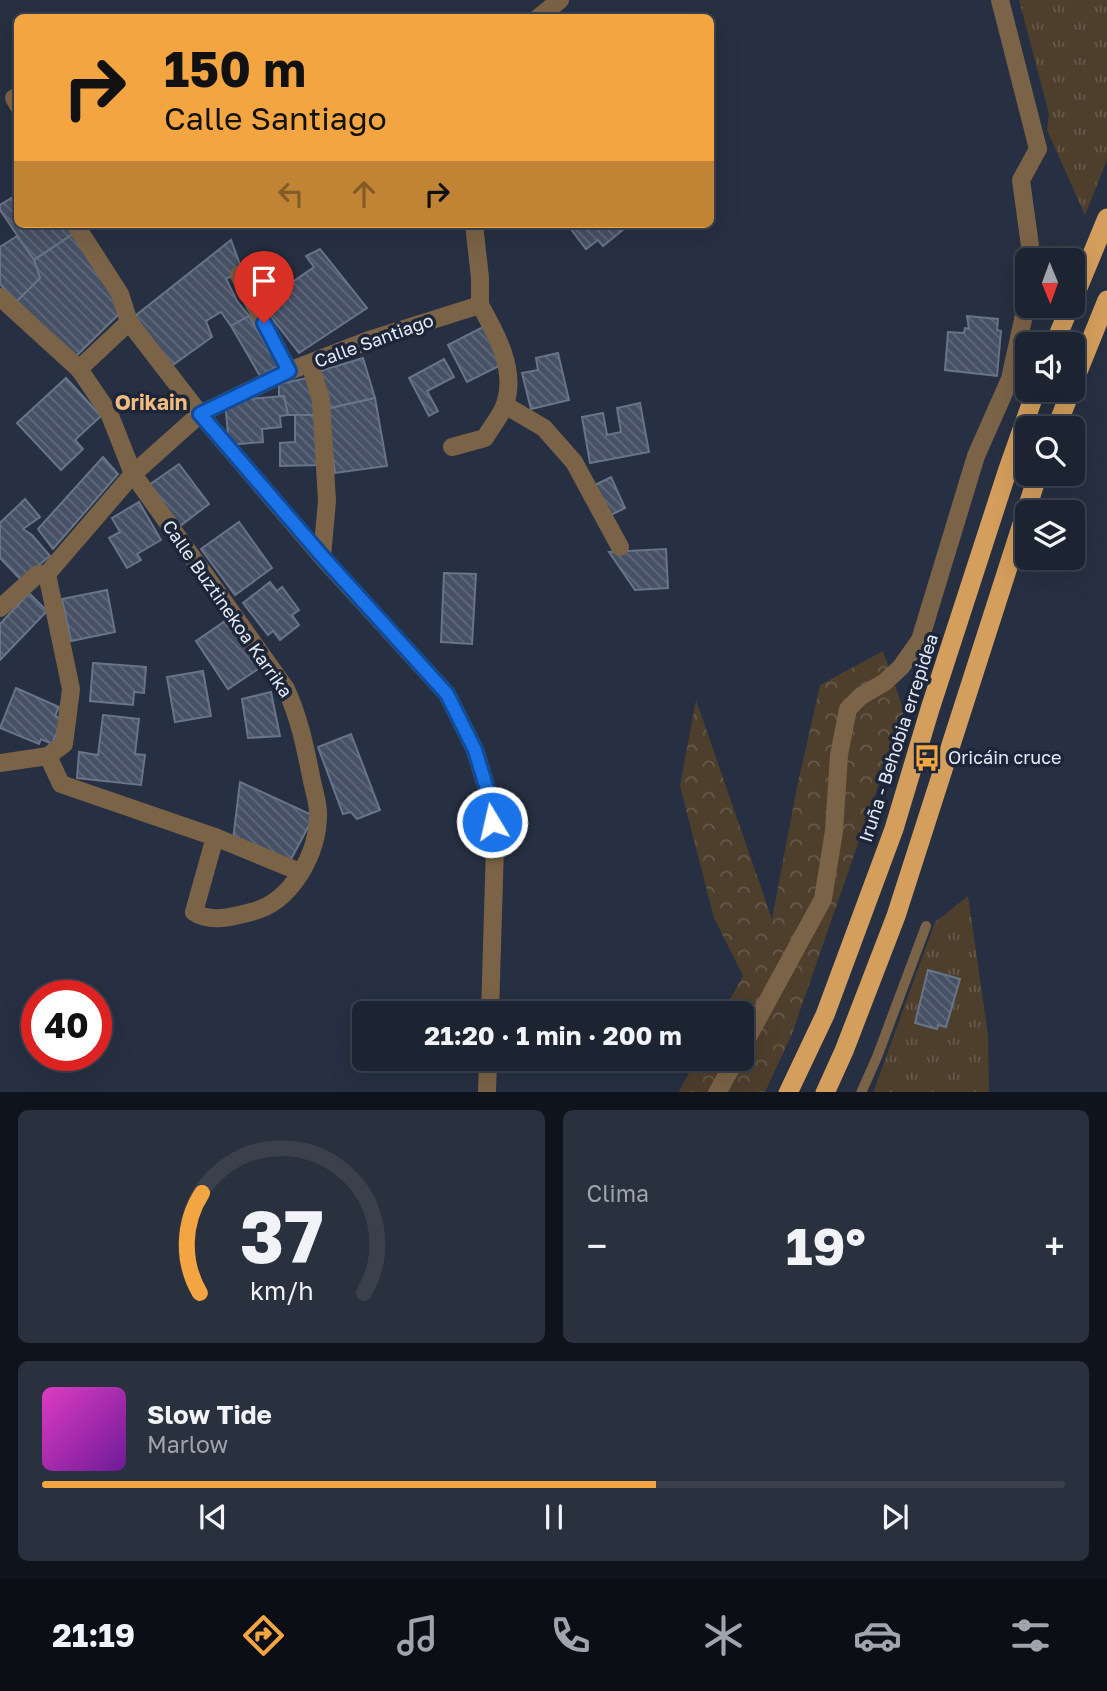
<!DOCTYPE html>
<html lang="es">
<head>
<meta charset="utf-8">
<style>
  body { margin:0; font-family:"Golos Text",sans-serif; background:#29303e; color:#f1f3f6; height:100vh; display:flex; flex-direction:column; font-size:26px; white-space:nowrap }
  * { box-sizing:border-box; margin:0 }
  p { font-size:23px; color:#a0a4ac }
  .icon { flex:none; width:38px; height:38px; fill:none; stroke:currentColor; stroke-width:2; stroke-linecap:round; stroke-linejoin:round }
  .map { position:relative; height:1092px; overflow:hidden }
  .drawer { display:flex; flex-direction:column; gap:18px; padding:18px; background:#0f141c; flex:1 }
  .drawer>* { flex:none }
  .guide { position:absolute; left:14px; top:14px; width:700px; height:214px; border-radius:10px; box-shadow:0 7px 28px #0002,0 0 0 2px #3a414d; background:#f2a541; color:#111; overflow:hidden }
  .needle { width:46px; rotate:179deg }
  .tools { position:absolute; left:1015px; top:248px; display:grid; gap:14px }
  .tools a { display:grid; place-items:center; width:70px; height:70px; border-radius:10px; background:#1c2432; box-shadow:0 7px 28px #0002,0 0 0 2px #3a414d; font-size:35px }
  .speed { position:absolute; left:21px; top:980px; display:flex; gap:14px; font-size:35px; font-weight:700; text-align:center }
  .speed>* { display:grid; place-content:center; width:91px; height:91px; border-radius:50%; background:#1c2432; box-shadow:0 7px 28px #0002,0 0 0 2px #3a414d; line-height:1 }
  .speed .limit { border:10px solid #d22; background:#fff; color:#111 }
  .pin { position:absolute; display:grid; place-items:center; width:60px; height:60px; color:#fff; margin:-72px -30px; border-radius:50% 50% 50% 0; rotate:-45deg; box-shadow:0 0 7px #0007 }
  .pin .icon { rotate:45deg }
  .me { position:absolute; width:77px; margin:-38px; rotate:351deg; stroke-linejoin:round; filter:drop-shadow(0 0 5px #0008) }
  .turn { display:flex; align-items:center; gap:24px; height:147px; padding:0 35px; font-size:32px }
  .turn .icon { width:91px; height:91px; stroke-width:2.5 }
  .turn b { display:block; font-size:49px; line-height:60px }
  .lanes { display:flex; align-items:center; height:66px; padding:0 35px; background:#0003; justify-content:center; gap:35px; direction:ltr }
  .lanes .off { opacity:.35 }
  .big { font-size:52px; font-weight:700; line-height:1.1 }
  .drawer .card { flex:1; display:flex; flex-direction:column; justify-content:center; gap:10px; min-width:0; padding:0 24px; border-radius:10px; background:#29303e }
  .drawer .dial { align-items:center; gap:0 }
  .dial svg { height:182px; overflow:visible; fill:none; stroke:#3a414d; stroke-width:7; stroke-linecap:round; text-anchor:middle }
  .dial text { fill:#f1f3f6; stroke:none }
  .song { display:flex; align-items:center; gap:21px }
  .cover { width:84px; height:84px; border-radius:10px; background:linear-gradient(135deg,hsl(310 70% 55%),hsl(280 70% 35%)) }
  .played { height:7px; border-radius:4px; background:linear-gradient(90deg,#f2a541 60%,#3a414d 60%) }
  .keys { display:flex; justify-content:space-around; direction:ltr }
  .heat { display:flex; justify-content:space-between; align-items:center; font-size:38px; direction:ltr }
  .drawer .tiles { flex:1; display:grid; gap:18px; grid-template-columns:1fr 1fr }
  .card:last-child { grid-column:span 2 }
  .trip { position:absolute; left:352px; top:1001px; width:402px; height:70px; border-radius:10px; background:#1c2432; box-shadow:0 7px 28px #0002,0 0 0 2px #3a414d; font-weight:700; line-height:70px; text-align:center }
  .dock { display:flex; height:112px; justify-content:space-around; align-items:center; background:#0b0e14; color:#a0a4ac }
  .dock .icon { width:49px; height:49px }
  .dock .on { color:#f2a541 }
  .dock b { font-size:32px; color:#f1f3f6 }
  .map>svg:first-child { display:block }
</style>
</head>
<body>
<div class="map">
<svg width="1107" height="1093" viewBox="0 0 1107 1093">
  <defs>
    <pattern id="grass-tufts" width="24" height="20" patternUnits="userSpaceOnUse" patternTransform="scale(1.75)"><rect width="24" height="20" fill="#4e3e2c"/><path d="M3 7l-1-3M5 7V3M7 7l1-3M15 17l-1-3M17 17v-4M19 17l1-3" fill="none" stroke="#675a4b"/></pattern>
    <pattern id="forest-crowns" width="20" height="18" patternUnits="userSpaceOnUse" patternTransform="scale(1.75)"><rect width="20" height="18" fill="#4e3e2c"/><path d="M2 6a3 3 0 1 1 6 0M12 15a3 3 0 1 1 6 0" fill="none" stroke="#675a4b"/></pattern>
    <pattern id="building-back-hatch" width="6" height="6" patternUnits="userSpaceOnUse" patternTransform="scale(1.75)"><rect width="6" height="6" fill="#475165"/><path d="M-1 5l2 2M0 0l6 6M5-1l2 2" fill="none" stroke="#616a7c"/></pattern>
  </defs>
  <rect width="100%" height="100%" fill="#263042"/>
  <!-- grass -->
  <g fill="url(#grass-tufts)">
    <path d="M1019,0H1107V160L1085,215L1047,130L1049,114Z"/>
    <path d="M968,896L988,1035L989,1092L873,1093L935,922Z"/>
  </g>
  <!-- forest -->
  <path fill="url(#forest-crowns)" d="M883,651L904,711L792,1034L765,1092L678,1093L697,1059H742V1013H722L743,976L714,918L680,786L696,700L772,919L797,787L820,685Z"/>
  <!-- building -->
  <g fill="url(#building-back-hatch)" stroke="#687489" stroke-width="2">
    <path d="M18,194V224H72L76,232L34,260L0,210V205Z"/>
    <path d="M567,224H630L603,246L598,240L586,249Z"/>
    <path d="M76,232L123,310L74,358L15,303L40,278L34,260Z"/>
    <path d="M17,236L34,260L40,278L15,303L0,284V247Z"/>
    <path d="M231,240L242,270L226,279L237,301L249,316L231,326L221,312L206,321L212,337L170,367L135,316Z"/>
    <path d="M320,249L367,308L299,353L261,304L314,267L306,256Z"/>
    <path d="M249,316L278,366L260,376L231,326Z"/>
    <path d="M967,316L998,319L997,330L1001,331L997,376L945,370L948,332L964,333L965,328L969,329Z"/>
    <path d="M483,327L503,364L467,382L448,345Z"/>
    <path d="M558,353L569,400L531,409L522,373L538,370L536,358Z"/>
    <path d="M363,358L375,398L326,409L317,372Z"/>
    <path d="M444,359L454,377L427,391L438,411L429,416L409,378Z"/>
    <path d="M312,377L319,415H288L284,396H279V384Z"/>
    <path d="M66,378L101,416L75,440L83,449L61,470L17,423Z"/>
    <path d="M284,396L288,415L280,416L281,427L262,429L263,442L229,445L225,401Z"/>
    <path d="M375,398L387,466L335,473L326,409Z"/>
    <path d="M640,403L649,452L590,463L582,417L603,413L607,435L621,432L617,408Z"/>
    <path d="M295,415H319L320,465L280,466V443L295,442Z"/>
    <path d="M103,457L118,474L53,549L38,529Z"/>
    <path d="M179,464L209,504L180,526L149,485Z"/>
    <path d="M611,477L625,508L611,515L595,485Z"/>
    <path d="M25,499L40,517L23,529L32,535L50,556L21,580L0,558V523Z"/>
    <path d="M139,502L161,540L137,554L141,560L127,568L109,538L120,532L112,518Z"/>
    <path d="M239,522L272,568L235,595L201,549Z"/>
    <path d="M666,549L668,588L635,590L609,552Z"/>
    <path d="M444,573L476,574L472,644L441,642Z"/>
    <path d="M270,582L277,591L282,587L299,610L292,615L299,625L280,640L273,631L268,635L243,603Z"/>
    <path d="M107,590L115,632L71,641L62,599Z"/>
    <path d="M29,593L47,611L0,660V624Z"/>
    <path d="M228,619L261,667L228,689L196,641Z"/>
    <path d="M93,663L146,667L144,693L134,692L133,705L90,701Z"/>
    <path d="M203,671L211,716L175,722L167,677Z"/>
    <path d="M16,688L59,707L55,716L63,719L52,744L41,739L39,744L0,728Z"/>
    <path d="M271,692L280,736L248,738L242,699Z"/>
    <path d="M103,715L139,719L135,754L145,755L141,785L77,778L79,752L98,755Z"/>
    <path d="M351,734L380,810L357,819L351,812L343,814L318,747Z"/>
    <path d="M240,782L314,816L289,863L233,840Z"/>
    <path d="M928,970L960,979L946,1027L938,1025L937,1029L915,1023Z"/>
  </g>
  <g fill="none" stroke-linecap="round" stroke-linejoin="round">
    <!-- service -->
    <path stroke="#7b6347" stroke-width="10" d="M861,1093L877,1057L926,926"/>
    <!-- minor -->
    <g stroke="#7b6347" stroke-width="18">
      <path d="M538,18L560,0"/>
      <path d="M14,98L18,105"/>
      <path d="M75,224L120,294L129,322L200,414L322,557L447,694L475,750L490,799"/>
      <path d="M1029,261L1030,246L1021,180L1038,149"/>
      <path d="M239,275L289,371"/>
      <path d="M0,297L79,369L109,413L133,474L286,689C299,717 305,746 311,776C313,788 318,801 318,813C319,853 291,903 251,912C232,917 210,923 194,912L215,837"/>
      <path d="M310,364L321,400L327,501L322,557"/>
      <path d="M79,369L129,322"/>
      <path d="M505,405L544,428L574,462L620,547"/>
      <path d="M452,447L485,438C491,427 501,416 505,404C517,371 496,333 480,305"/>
      <path d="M0,608L38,574H47L133,474L200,414L289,371L372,339L480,305V278L474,224"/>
      <path d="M48,756L61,784L215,837L300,872"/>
      <path d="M0,763L48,756L64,744L71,689L47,574"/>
      <path d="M742,1048L823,899L834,831L839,755L848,709L861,696L885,682L901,667L920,640L976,456L1010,379L1026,306L1027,285"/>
      <path d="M717,1093L736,1059"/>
    </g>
    <!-- tertiary -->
    <g stroke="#7b6347" stroke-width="18">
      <path d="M1000,0L1038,149"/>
      <path d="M490,1013L495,846L490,799"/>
      <path d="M487,1093L488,1059"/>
    </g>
    <!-- trunk -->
    <g stroke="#d49e5c" stroke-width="19">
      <path d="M1073,300L1107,218"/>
      <path d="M1054,345L1070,306"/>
      <path d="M1073,384L1107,300"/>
      <path d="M1056,429L1071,390"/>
      <path d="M788,1093L825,1015L894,829L930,709L1008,469L1036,390"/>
      <path d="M825,1093L844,1051L896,916L1038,474"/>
    </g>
  </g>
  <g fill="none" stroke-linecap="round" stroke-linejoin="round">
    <defs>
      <path id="route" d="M264,323L289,371L200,414L322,556L447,694L475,750L490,799L492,822"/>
    </defs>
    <!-- route casing -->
    <use href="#route" stroke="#114b97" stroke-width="18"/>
    <!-- route -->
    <use href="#route" stroke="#1a73e8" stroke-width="12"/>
  </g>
  <!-- icons -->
  <defs>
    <symbol id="bus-bare" viewBox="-9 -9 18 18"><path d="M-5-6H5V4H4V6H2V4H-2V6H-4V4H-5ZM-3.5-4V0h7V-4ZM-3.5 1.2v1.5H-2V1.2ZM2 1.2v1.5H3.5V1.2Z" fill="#f2a541" stroke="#1d2638" stroke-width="2.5" paint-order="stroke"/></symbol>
  </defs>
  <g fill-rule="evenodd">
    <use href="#bus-bare" x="908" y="739" width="38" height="38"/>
  </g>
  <g text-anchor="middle" stroke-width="7" stroke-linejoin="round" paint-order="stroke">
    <!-- street labels -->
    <g font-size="18" fill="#e4ebf7" stroke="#1d2638">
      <text transform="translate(374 341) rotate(-20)" y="6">Calle Santiago</text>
      <text transform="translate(227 609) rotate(55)" y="6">Calle Buztinekoa Karrika</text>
      <text transform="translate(899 738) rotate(-72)" y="6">Iruña - Behobia errepidea</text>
    </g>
    <!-- poi labels -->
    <g font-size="18" fill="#e4ebf7" stroke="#1d2638" text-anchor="start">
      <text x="948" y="764">Oricáin cruce</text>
    </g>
    <!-- quarter labels -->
    <g font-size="21" font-weight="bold" fill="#f1bc7e" stroke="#1d2638">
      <text x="151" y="410">Orikain</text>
    </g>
  </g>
</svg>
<div class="tools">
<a><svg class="needle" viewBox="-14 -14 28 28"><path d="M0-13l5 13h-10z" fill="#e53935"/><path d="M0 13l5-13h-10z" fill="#a0a4ac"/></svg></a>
<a><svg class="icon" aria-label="sound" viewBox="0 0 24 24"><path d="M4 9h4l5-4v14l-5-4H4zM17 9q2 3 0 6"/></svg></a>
<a><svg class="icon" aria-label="search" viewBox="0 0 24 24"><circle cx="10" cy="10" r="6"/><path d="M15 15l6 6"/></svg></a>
<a><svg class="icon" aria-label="layers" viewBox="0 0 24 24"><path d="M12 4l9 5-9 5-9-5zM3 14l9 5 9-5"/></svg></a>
</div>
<div class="speed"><div class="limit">40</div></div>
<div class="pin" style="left:264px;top:323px;background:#d93025"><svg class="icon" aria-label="arrive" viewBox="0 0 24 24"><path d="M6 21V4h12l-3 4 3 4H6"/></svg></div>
<svg class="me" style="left:492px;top:822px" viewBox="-20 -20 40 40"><circle r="17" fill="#1a73e8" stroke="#fff" stroke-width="3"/><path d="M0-11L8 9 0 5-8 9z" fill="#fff"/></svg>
<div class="trip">21:20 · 1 min · 200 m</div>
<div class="guide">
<div class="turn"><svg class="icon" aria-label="right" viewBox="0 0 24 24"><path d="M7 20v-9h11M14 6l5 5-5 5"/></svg><div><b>150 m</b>Calle Santiago</div></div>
<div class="lanes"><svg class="icon off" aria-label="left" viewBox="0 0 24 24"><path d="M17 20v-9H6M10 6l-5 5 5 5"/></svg><svg class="icon off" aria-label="ahead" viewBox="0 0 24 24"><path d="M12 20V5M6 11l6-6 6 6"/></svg><svg class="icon" aria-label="right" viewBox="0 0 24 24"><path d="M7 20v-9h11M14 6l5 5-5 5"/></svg></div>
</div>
</div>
<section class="drawer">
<div class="tiles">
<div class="card dial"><svg viewBox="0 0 100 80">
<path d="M14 69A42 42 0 1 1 86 69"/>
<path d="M14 69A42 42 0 0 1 15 25" stroke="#f2a541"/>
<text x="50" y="56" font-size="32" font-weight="700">37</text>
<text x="50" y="72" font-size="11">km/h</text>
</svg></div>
<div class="card"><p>Clima</p>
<div class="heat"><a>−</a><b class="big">19°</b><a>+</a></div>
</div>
<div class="card">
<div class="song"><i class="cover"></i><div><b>Slow Tide</b><p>Marlow</p></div></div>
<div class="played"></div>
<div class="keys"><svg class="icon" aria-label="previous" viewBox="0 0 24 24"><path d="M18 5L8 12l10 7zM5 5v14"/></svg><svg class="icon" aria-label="pause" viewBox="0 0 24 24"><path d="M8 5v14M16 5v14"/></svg><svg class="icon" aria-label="next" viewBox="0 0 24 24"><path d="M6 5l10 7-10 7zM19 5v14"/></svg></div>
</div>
</div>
</section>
<nav class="dock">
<b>21:19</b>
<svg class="icon on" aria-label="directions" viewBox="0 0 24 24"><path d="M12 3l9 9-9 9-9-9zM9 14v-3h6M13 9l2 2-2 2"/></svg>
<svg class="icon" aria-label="music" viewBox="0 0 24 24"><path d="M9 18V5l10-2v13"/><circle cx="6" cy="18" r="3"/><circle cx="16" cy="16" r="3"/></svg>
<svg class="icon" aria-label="phone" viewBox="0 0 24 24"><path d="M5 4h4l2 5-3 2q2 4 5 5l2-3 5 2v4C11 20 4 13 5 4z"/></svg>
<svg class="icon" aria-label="climate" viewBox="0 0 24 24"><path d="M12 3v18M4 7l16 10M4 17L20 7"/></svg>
<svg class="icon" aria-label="car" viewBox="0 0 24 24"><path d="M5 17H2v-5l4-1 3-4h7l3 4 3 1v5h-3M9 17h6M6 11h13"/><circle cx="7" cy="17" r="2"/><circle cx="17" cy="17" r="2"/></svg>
<svg class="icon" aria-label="filters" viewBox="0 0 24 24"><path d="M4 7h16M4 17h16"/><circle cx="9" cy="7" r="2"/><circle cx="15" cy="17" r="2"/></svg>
</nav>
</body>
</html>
